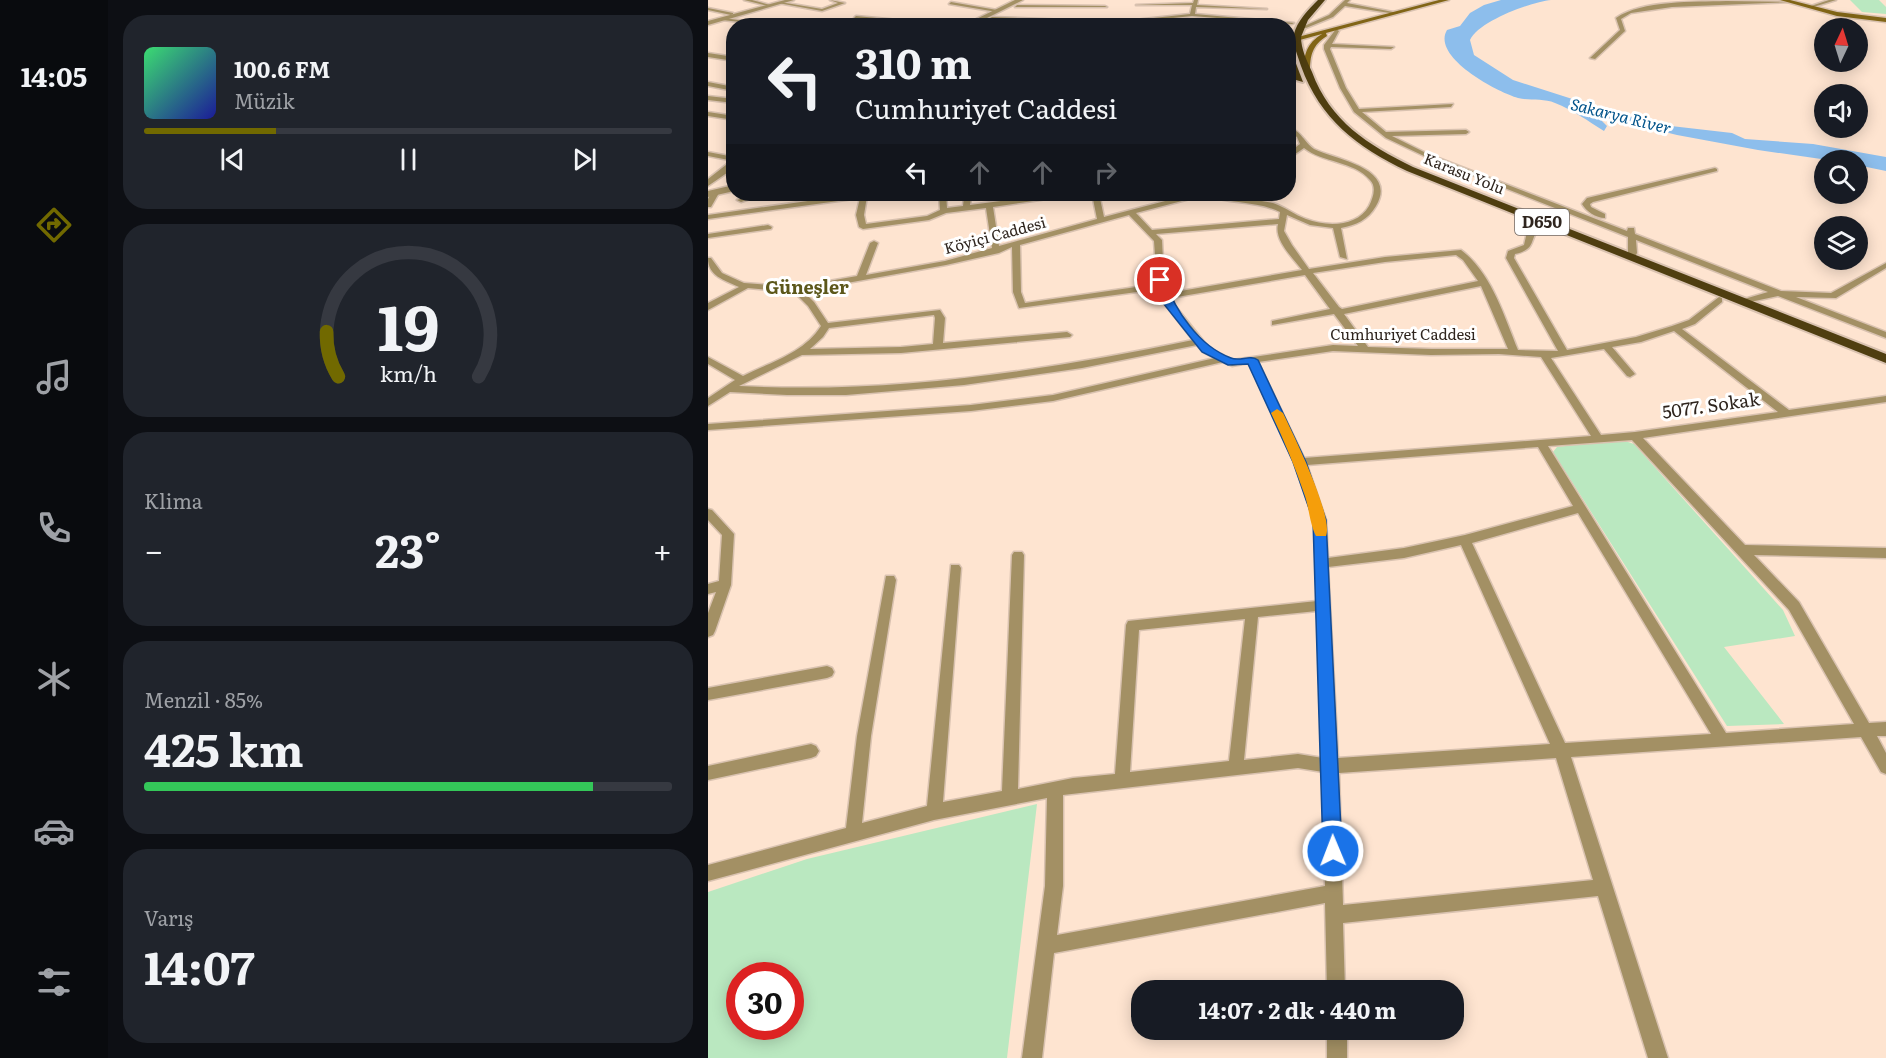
<!DOCTYPE html>
<html lang="tr">
<head>
<meta charset="utf-8">
<style>
  body { margin:0; font-family:Literata,serif; background:#20242c; color:#f1f3f6; height:100vh; display:flex; flex-direction:column; font-size:22px; white-space:nowrap }
  * { box-sizing:border-box; margin:0 }
  p { font-size:20px; color:#9ea1a6 }
  .icon { flex:none; width:33px; height:33px; fill:none; stroke:currentColor; stroke-width:2; stroke-linecap:round; stroke-linejoin:round }
  .map { position:relative; flex:1; overflow:hidden }
  .details { display:flex; flex-direction:column; gap:15px; padding:15px; background:#0d0f14; width:600px }
  .details>* { flex:none }
  .guide { position:absolute; left:18px; top:18px; width:570px; height:183px; border-radius:24px; box-shadow:0 3px 15px #0003; background:#171b24; color:#f1f3f6; overflow:hidden }
  .needle { width:39px; rotate:4deg }
  .tools { position:absolute; left:1106px; top:18px; display:grid; gap:12px }
  .tools a { display:grid; place-items:center; width:54px; height:54px; border-radius:50%; background:#171b24; box-shadow:0 3px 15px #0003; font-size:30px }
  .speed { position:absolute; left:18px; top:962px; display:flex; gap:12px; font-size:30px; font-weight:700; text-align:center }
  .speed>* { display:grid; place-content:center; width:78px; height:78px; border-radius:50%; background:#171b24; box-shadow:0 3px 15px #0003; line-height:1 }
  .speed .limit { border:9px solid #d22; background:#fff; color:#111 }
  .pin { position:absolute; display:grid; place-items:center; width:51px; height:51px; color:#fff; margin:-26px; border:3px solid #fff; border-radius:50%; box-shadow:0 2px 6px #0007 }
  .me { position:absolute; width:66px; margin:-33px; rotate:359deg; stroke-linejoin:round; filter:drop-shadow(0 0 4px #0008) }
  .turn { display:flex; align-items:center; gap:21px; height:126px; padding:0 30px; font-size:27px }
  .turn .icon { width:78px; height:78px; stroke-width:2.5 }
  .turn b { display:block; font-size:42px; line-height:51px }
  .lanes { display:flex; align-items:center; height:57px; padding:0 30px; background:#0003; justify-content:center; gap:30px; direction:ltr }
  .lanes .off { opacity:.35 }
  .big { font-size:45px; font-weight:700; line-height:1.1 }
  .details .tile { flex:1; display:flex; flex-direction:column; justify-content:center; gap:9px; min-width:0; padding:0 21px; border-radius:24px; background:#20242c }
  .details .dial { align-items:center; gap:0 }
  .dial svg { height:156px; overflow:visible; fill:none; stroke:#363941; stroke-width:7; stroke-linecap:round; text-anchor:middle }
  .dial text { fill:#f1f3f6; stroke:none }
  .song { display:flex; align-items:center; gap:18px }
  .cover { width:72px; height:72px; border-radius:9px; background:linear-gradient(135deg,hsl(140 70% 55%),hsl(240 70% 35%)) }
  .played { height:6px; border-radius:3px; background:linear-gradient(90deg,#716900 25%,#363941 25%) }
  .keys { display:flex; justify-content:space-around; direction:ltr }
  .heat { display:flex; justify-content:space-between; align-items:center; font-size:33px; direction:ltr }
  .charge { height:9px; border-radius:4px; background:linear-gradient(90deg,#34c759 85%,#363941 0) }
  .trip { position:absolute; left:423px; top:980px; width:333px; height:60px; border-radius:24px; background:#171b24; box-shadow:0 3px 15px #0003; font-weight:700; line-height:60px; text-align:center }
  main { display:flex; flex:1; min-height:0 }
  .tab-bar { display:flex; flex-direction:column; width:108px; justify-content:space-around; align-items:center; background:#090b0e; color:#9ea1a6 }
  .tab-bar .icon { width:42px; height:42px }
  .tab-bar .active { color:#716900 }
  .tab-bar b { font-size:27px; color:#f1f3f6 }
  .map>svg:first-child { display:block }
</style>
</head>
<body>
<main>
<nav class="tab-bar">
<b>14:05</b>
<svg class="icon active" aria-label="directions" viewBox="0 0 24 24"><path d="M12 3l9 9-9 9-9-9zM9 14v-3h6M13 9l2 2-2 2"/></svg>
<svg class="icon" aria-label="music" viewBox="0 0 24 24"><path d="M9 18V5l10-2v13"/><circle cx="6" cy="18" r="3"/><circle cx="16" cy="16" r="3"/></svg>
<svg class="icon" aria-label="phone" viewBox="0 0 24 24"><path d="M5 4h4l2 5-3 2q2 4 5 5l2-3 5 2v4C11 20 4 13 5 4z"/></svg>
<svg class="icon" aria-label="climate" viewBox="0 0 24 24"><path d="M12 3v18M4 7l16 10M4 17L20 7"/></svg>
<svg class="icon" aria-label="car" viewBox="0 0 24 24"><path d="M5 17H2v-5l4-1 3-4h7l3 4 3 1v5h-3M9 17h6M6 11h13"/><circle cx="7" cy="17" r="2"/><circle cx="17" cy="17" r="2"/></svg>
<svg class="icon" aria-label="filters" viewBox="0 0 24 24"><path d="M4 7h16M4 17h16"/><circle cx="9" cy="7" r="2"/><circle cx="15" cy="17" r="2"/></svg>
</nav>
<section class="details">
<div class="tile">
<div class="song"><i class="cover"></i><div><b>100.6 FM</b><p>Müzik</p></div></div>
<div class="played"></div>
<div class="keys"><svg class="icon" aria-label="previous" viewBox="0 0 24 24"><path d="M18 5L8 12l10 7zM5 5v14"/></svg><svg class="icon" aria-label="pause" viewBox="0 0 24 24"><path d="M8 5v14M16 5v14"/></svg><svg class="icon" aria-label="next" viewBox="0 0 24 24"><path d="M6 5l10 7-10 7zM19 5v14"/></svg></div>
</div>
<div class="tile dial"><svg viewBox="0 0 100 80">
<path d="M14 69A42 42 0 1 1 86 69"/>
<path d="M14 69A42 42 0 0 1 8 46" stroke="#716900"/>
<text x="50" y="56" font-size="32" font-weight="700">19</text>
<text x="50" y="72" font-size="11">km/h</text>
</svg></div>
<div class="tile"><p>Klima</p>
<div class="heat"><a>−</a><b class="big">23°</b><a>+</a></div>
</div>
<div class="tile"><p>Menzil · 85%</p><b class="big">425 km</b><div class="charge"></div></div>
<div class="tile"><p>Varış</p><b class="big">14:07</b></div>
</section>
<div class="map">
<svg width="1178" height="1058" viewBox="0 0 1178 1058">
  <rect width="100%" height="100%" fill="#fee4d0"/>
  <!-- green -->
  <g fill="#bae8c0" fill-rule="evenodd">
    <path d="M1142,0H1171L1178,7V14L1154,12Z"/>
    <path d="M914,440L926,444L1075,610L1087,636L1016,647L1076,724L1019,726L845,452L849,447Z"/>
    <path d="M329,804L299,1058H0V892L99,859ZM32,975H82V1026H32Z"/>
  </g>
  <!-- water -->
  <path fill="#8dbeec" d="M793,0H843C823,2 771,21 762,40L766,55L805,80L911,114L963,126L1024,133L1037,139L1105,144L1178,157V171L1149,165V160H1120L1050,150L969,135L896,117L892,119L899,126L896,131C880,121 865,110 847,103C835,98 822,101 810,98C789,92 723,57 739,30L752,26L762,13L776,5Z"/>
  <g fill="none" stroke-linecap="round" stroke-linejoin="round">
    <defs>
      <g id="minor">
        <path d="M36,0H44L62,5L60,6Z"/>
        <path d="M122,0L137,3L114,11L70,3L72,2L114,9L130,3Z"/>
        <path d="M486,0H490L489,5L559,9L488,7L487,14L586,23L584,24L484,16L409,24L282,18L284,17L409,22L482,14L484,5H428L485,3Z"/>
        <path d="M637,0H642L639,3L690,13L688,14L637,6L625,17L598,28L594,27L621,15Z"/>
        <path d="M1121,0H1128L1102,8L1100,7Z"/>
        <path d="M1018,1L1082,2L964,7L923,13L913,19L917,31L887,59L882,58L912,30L908,18C934,0 986,2 1018,1Z"/>
        <path d="M243,2L289,10L291,11L289,12L241,4Z"/>
        <path d="M309,5L397,6L399,7H307Z"/>
        <path d="M0,8L25,13V14L23,15L0,10Z"/>
        <path d="M148,16L242,25L244,26H221L146,18Z"/>
        <path d="M16,18L58,24L60,25L14,20Z"/>
        <path d="M628,29L631,31L624,44L686,47L683,49L623,47L622,49L638,88L651,109L745,104L743,107L654,112L678,132L758,130L761,132L758,134L684,136L720,154L919,231L920,228H926L927,234L1073,291L1123,293L1178,263V268L1128,298L1088,297L1178,332V338L1070,296L1033,304V300L1060,292L928,240L929,253L926,259H920V237L716,156L678,138L646,112L632,88L616,49V45Z"/>
        <path d="M0,53L26,57V61L0,57Z"/>
        <path d="M0,82L26,87V91L0,86Z"/>
        <path d="M0,96L26,99V103L0,100Z"/>
        <path d="M0,112L26,116V120L0,116Z"/>
        <path d="M580,126C595,133 595,141 606,149C629,160 690,168 668,206C660,220 648,225 633,228L639,259L632,257L625,228L602,225L579,215L576,231L584,245L601,269L677,257L753,250C783,272 796,316 810,350L850,351L798,258L800,251L816,245L819,232L827,225L831,227C821,242 828,249 807,254L806,258L859,350L928,337L964,326L981,320L1011,297L1014,298V302L987,324L974,329L1081,410L1178,396V402L935,438L1037,545L1178,548V558L1046,555L1091,602L1161,723L1178,722V736H1169L1178,753V774L1173,772L1153,737L863,757L960,1058H940L890,896L635,923L637,990H619L617,903L346,953L334,1058H314L337,886L339,798L226,820L0,881V865L138,828L149,736L178,576H186L188,580L163,736L154,823L219,806L243,565H251L253,568L235,802L294,791L304,555L306,552H314L316,555L310,789L365,778L407,774L418,625L420,621L609,601L606,520L586,462L541,363L524,366L515,362L345,401L263,411L0,430V424L263,405L345,395L507,358L495,352L489,345L374,368L256,385L138,395H79L22,392L0,406V398L27,380L0,364V357L35,376C63,362 96,353 113,326L100,306L86,292L40,288L0,310V303L31,287C16,280 0,276 0,258H3L14,273L36,283L88,287L149,276L162,243L166,241L170,243L158,275L237,261L284,248L278,208L238,213L221,220L155,229L151,227L148,215L152,198L0,219V215L149,194H164L159,196L156,215L158,224L219,216L232,210L231,194H238L239,208L255,206L256,197L263,194H273L263,198L262,205L347,194H362L359,196L285,207L291,246L389,219L384,194H391L396,217L484,194H493V196L428,213L444,230L571,219L572,212C550,201 524,204 501,196V194C509,194 515,196 523,197C537,199 551,200 565,203C577,207 587,215 598,219C619,227 649,227 661,206C665,198 669,187 662,180C646,161 615,163 596,148L580,159V153L592,144L589,137L580,131ZM421,215L446,241L449,284L317,303L313,292L312,245ZM570,224C566,240 584,257 594,270L461,293L456,280L454,240L448,234ZM304,247L305,292L311,308L451,289L456,303L485,340C335,371 185,394 31,386L94,355L193,353L362,337L364,335L359,332L235,343L237,318L232,310L120,323L106,302L95,291L238,265L291,253ZM748,255L755,260L770,281L634,309L631,307L605,273L677,262ZM597,275L622,309L564,321V325L626,314L650,346L625,345L525,360L501,348L464,302L463,298ZM773,286L800,349H723L660,347L636,314ZM226,315L227,318L225,344L193,347L102,349L115,337L121,328ZM966,331L1070,412L927,432L893,435L843,358L896,349L919,376L922,377L927,374L904,347L933,342ZM625,351L723,355L791,354L833,357L883,436L596,458L550,362ZM924,440L1081,610L1146,724L1018,733L840,446ZM830,447L865,506L757,535L696,548L620,558L618,520L599,465ZM870,513L1003,734L857,743L764,543ZM753,545L842,744L630,758L620,567L696,558ZM609,611L615,758L590,754L536,760L550,617ZM537,619L521,761L422,772L431,630ZM848,758L885,880L635,905L631,773ZM590,768L615,772L617,886L349,935L355,886V795Z"/>
        <path d="M0,152L26,157V161L0,156Z"/>
        <path d="M1007,168L1009,169V171L885,202L882,204L883,207L897,214V218C888,218 878,211 874,204L879,198Z"/>
        <path d="M4,191L11,193L3,207H0V199Z"/>
        <path d="M47,194H57L33,202L29,200Z"/>
        <path d="M60,225L64,227L63,229L0,238V234Z"/>
        <path d="M0,509L4,510L26,534L23,585L7,631L5,635L0,637V613L8,592L0,594V584L11,581L14,535L0,520Z"/>
        <path d="M119,666L124,668L126,672L124,676L119,678L0,700V688Z"/>
        <path d="M103,744L108,746L111,751L108,756L103,758L0,780V766Z"/>
        <rect x="619" y="1029" width="20" height="29"/>
      </g>
      <g id="tertiary">
        <path d="M77,0H86L0,25V21Z"/>
        <path d="M307,0H315L263,26H254Z"/>
        <path d="M588,37L590,40L580,43V39Z"/>
        <path d="M23,161H26V168L0,186V179Z"/>
        <path d="M26,185V191L0,197V191Z"/>
      </g>
      <g id="secondary">
        <path d="M731,0H741L618,33L619,36C604,45 602,56 602,72L599,74L596,72C595,55 599,43 614,34L588,41L586,38Z"/>
        <path d="M1072,0H1082L1129,12L1178,18V22L1129,16Z"/>
      </g>
      <g id="trunk">
        <path d="M610,0H617L600,20L593,37C593,49 599,61 604,72C622,121 660,145 705,167L1178,354V363L699,171C649,147 612,119 593,66C590,56 584,44 586,34C589,21 601,9 610,0Z"/>
        <path d="M580,51L584,53L595,82L588,80L580,63Z"/>
      </g>
    </defs>
    <!-- minor casing -->
    <use href="#minor" stroke="#d9c2b0" stroke-width="3"/>
    <!-- tertiary casing -->
    <use href="#tertiary" stroke="#d9c2b0" stroke-width="3"/>
    <!-- secondary casing -->
    <use href="#secondary" stroke="#d9c2b0" stroke-width="3"/>
    <!-- trunk casing -->
    <use href="#trunk" stroke="#d9c2b0" stroke-width="4"/>
    <!-- minor -->
    <use href="#minor" fill="#a39064" fill-rule="evenodd"/>
    <!-- tertiary -->
    <use href="#tertiary" fill="#a39064" fill-rule="evenodd"/>
    <!-- secondary -->
    <use href="#secondary" fill="#816516" fill-rule="evenodd"/>
    <!-- trunk -->
    <use href="#trunk" fill="#4f3e10" fill-rule="evenodd"/>
  </g>
  <!-- route -->
  <path fill="#1a73e8" stroke="#114b97" stroke-width="1.5" d="M452,277L457,280C467,311 491,346 523,358C532,362 542,354 550,360L598,462L618,520L634,851L631,857L625,860L618,857L615,851L605,520L585,462L540,364L520,365L494,352L455,303L448,280Z"/>
  <!-- slow -->
  <path fill="#f59e0b" d="M569,409L575,413C585,434 626,517 618,536H608C602,525 601,508 597,496C587,467 576,440 563,413Z"/>
  <g text-anchor="middle" stroke-width="6" stroke-linejoin="round" paint-order="stroke">
    <!-- far-street labels -->
    <g font-size="15" fill="#2f251e" stroke="#fff">
      <text transform="translate(756 174) rotate(22)" y="5">Karasu Yolu</text>
      <text transform="translate(287 236) rotate(-15)" y="5">Köyiçi Caddesi</text>
      <text x="695" y="340">Cumhuriyet Caddesi</text>
    </g>
    <!-- far-water labels -->
    <g font-size="16" font-style="italic" fill="#01538a" stroke="#fff">
      <text transform="translate(913 116) rotate(14)" y="6">Sakarya River</text>
    </g>
    <!-- shield labels -->
    <rect fill="#fff" stroke="#6d6662" stroke-width="1.5" x="807" y="209" width="54" height="26" rx="4.5"/>
    <g font-size="16" font-weight="bold" fill="#2f251e">
      <text x="834" y="228">D650</text>
    </g>
    <!-- far-quarter labels -->
    <g font-size="18" font-weight="bold" fill="#5c571a" stroke="#fff">
      <text x="99" y="294">Güneşler</text>
    </g>
    <!-- street labels -->
    <g font-size="18" fill="#2f251e" stroke="#fff">
      <text transform="translate(1003 406) rotate(-8)" y="6">5077. Sokak</text>
    </g>
  </g>
</svg>
<div class="tools">
<a><svg class="needle" viewBox="-14 -14 28 28"><path d="M0-13l5 13h-10z" fill="#e53935"/><path d="M0 13l5-13h-10z" fill="#9ea1a6"/></svg></a>
<a><svg class="icon" aria-label="sound" viewBox="0 0 24 24"><path d="M4 9h4l5-4v14l-5-4H4zM17 9q2 3 0 6"/></svg></a>
<a><svg class="icon" aria-label="search" viewBox="0 0 24 24"><circle cx="10" cy="10" r="6"/><path d="M15 15l6 6"/></svg></a>
<a><svg class="icon" aria-label="layers" viewBox="0 0 24 24"><path d="M12 4l9 5-9 5-9-5zM3 14l9 5 9-5"/></svg></a>
</div>
<div class="speed"><div class="limit">30</div></div>
<div class="pin" style="left:452px;top:280px;background:#d93025"><svg class="icon" aria-label="arrive" viewBox="0 0 24 24"><path d="M6 21V4h12l-3 4 3 4H6"/></svg></div>
<svg class="me" style="left:625px;top:851px" viewBox="-20 -20 40 40"><circle r="17" fill="#1a73e8" stroke="#fff" stroke-width="3"/><path d="M0-11L8 9 0 5-8 9z" fill="#fff"/></svg>
<div class="trip">14:07 · 2 dk · 440 m</div>
<div class="guide">
<div class="turn"><svg class="icon" aria-label="left" viewBox="0 0 24 24"><path d="M17 20v-9H6M10 6l-5 5 5 5"/></svg><div><b>310 m</b>Cumhuriyet Caddesi</div></div>
<div class="lanes"><svg class="icon" aria-label="left" viewBox="0 0 24 24"><path d="M17 20v-9H6M10 6l-5 5 5 5"/></svg><svg class="icon off" aria-label="ahead" viewBox="0 0 24 24"><path d="M12 20V5M6 11l6-6 6 6"/></svg><svg class="icon off" aria-label="ahead" viewBox="0 0 24 24"><path d="M12 20V5M6 11l6-6 6 6"/></svg><svg class="icon off" aria-label="right" viewBox="0 0 24 24"><path d="M7 20v-9h11M14 6l5 5-5 5"/></svg></div>
</div>
</div>
</main>
</body>
</html>
